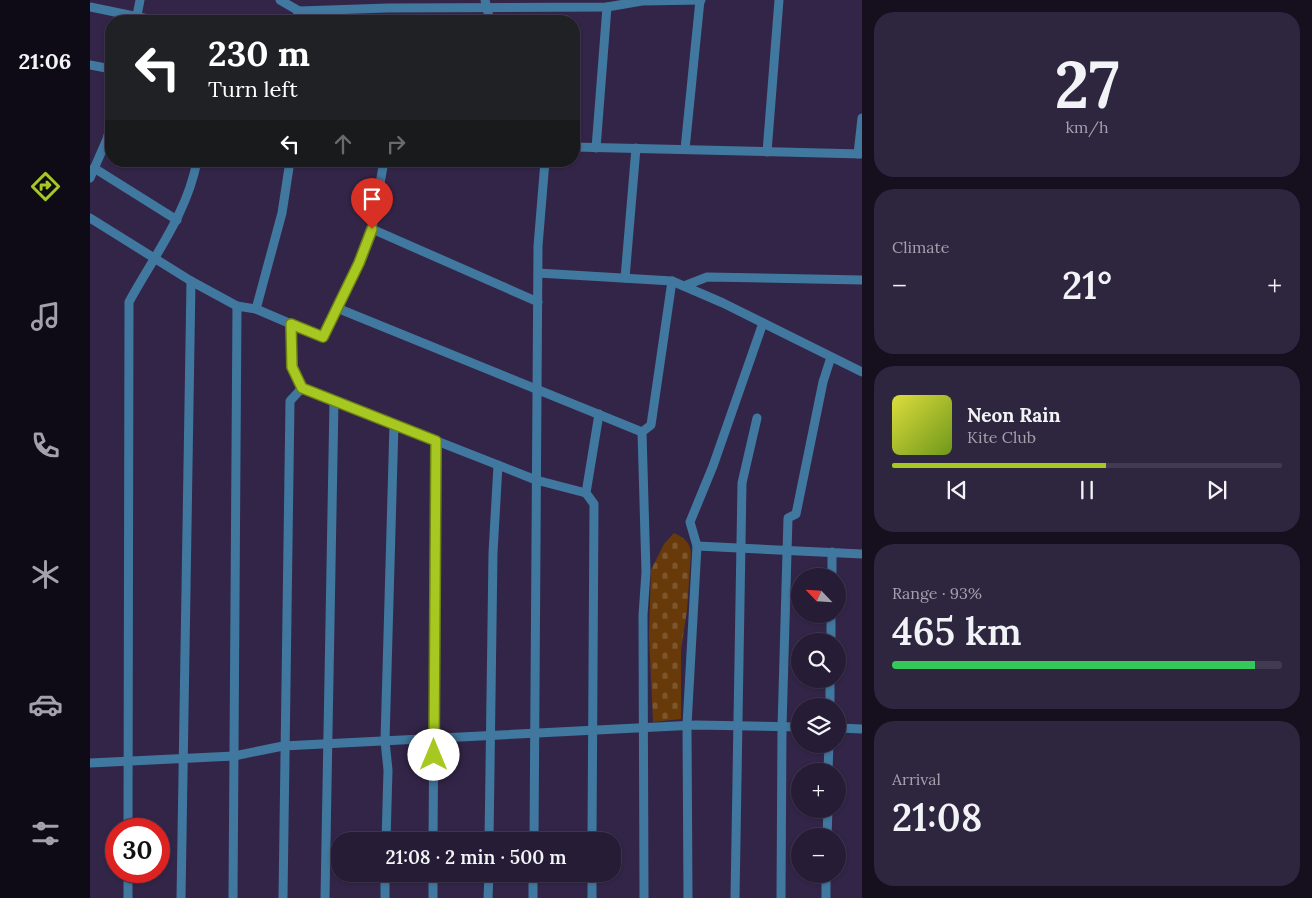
<!DOCTYPE html>
<html lang="en">
<head>
<meta charset="utf-8">
<style>
  body { margin:0; font-family:Lora,serif; background:#2e253e; color:#f1f3f6; height:100vh; display:flex; flex-direction:column; font-size:19px; white-space:nowrap }
  * { box-sizing:border-box; margin:0 }
  p { font-size:16px; color:#a4a1ad }
  .icon { flex:none; width:28px; height:28px; fill:none; stroke:currentColor; stroke-width:2; stroke-linecap:round; stroke-linejoin:round }
  .map { position:relative; flex:1; overflow:hidden }
  .details { display:flex; flex-direction:column; gap:12px; padding:12px; background:#150f1e; width:450px }
  .details>* { flex:none }
  .hud { position:absolute; left:15px; top:15px; width:475px; height:152px; border-radius:20px; box-shadow:0 1px 4px #0004,0 0 0 1px #423a51; background:#202124; color:#fff; overflow:hidden }
  .needle { width:32px; rotate:295deg }
  .buttons { position:absolute; left:701px; top:568px; display:grid; gap:10px }
  .buttons a { display:grid; place-items:center; width:55px; height:55px; border-radius:50%; background:#261c36; box-shadow:0 1px 4px #0004,0 0 0 1px #423a51; font-size:25px }
  .speed { position:absolute; left:15px; top:818px; display:flex; gap:10px; font-size:25px; font-weight:700; text-align:center }
  .speed>* { display:grid; place-content:center; width:65px; height:65px; border-radius:50%; background:#261c36; box-shadow:0 1px 4px #0004,0 0 0 1px #423a51; line-height:1 }
  .speed .limit { border:8px solid #d22; background:#fff; color:#111 }
  .pin { position:absolute; display:grid; place-items:center; width:42px; height:42px; color:#fff; margin:-51px -21px; border-radius:50% 50% 50% 0; rotate:-45deg; box-shadow:0 0 5px #0007 }
  .pin .icon { rotate:45deg }
  .me { position:absolute; width:55px; margin:-28px; rotate:0deg; stroke-linejoin:round; filter:drop-shadow(0 0 4px #0008) }
  .turn { display:flex; align-items:center; gap:18px; height:105px; padding:0 20px; font-size:22px }
  .turn .icon { width:65px; height:65px; stroke-width:2.5 }
  .turn b { display:block; font-size:35px; line-height:42px }
  .lanes { display:flex; align-items:center; height:48px; padding:0 20px; background:#0003; justify-content:center; gap:25px; direction:ltr }
  .lanes .off { opacity:.35 }
  .big { font-size:38px; font-weight:600; line-height:1.1 }
  .details .card { flex:1; display:flex; flex-direction:column; justify-content:center; gap:8px; min-width:0; padding:0 18px; border-radius:20px; background:#2e253e }
  .details .dial { align-items:center; gap:0 }
  .dial b { font-size:65px; line-height:1 }
  .song { display:flex; align-items:center; gap:15px }
  .cover { width:60px; height:60px; border-radius:8px; background:linear-gradient(135deg,hsl(60 70% 55%),hsl(80 70% 35%)) }
  .played { height:5px; border-radius:2px; background:linear-gradient(90deg,#a6c820 55%,#423a51 55%) }
  .keys { display:flex; justify-content:space-around; direction:ltr }
  .heat { display:flex; justify-content:space-between; align-items:center; font-size:28px; direction:ltr }
  .charge { height:8px; border-radius:4px; background:linear-gradient(90deg,#34c759 93%,#423a51 0) }
  .trip { position:absolute; left:241px; top:832px; width:290px; height:50px; border-radius:20px; background:#261c36; box-shadow:0 1px 4px #0004,0 0 0 1px #423a51; font-weight:600; line-height:50px; text-align:center }
  main { display:flex; flex:1; min-height:0 }
  .tabs { display:flex; flex-direction:column; width:90px; justify-content:space-around; align-items:center; background:#0f0b16; color:#a4a1ad }
  .tabs .icon { width:35px; height:35px }
  .tabs .on { color:#a6c820 }
  .tabs b { font-size:22px; color:#f1f3f6 }
  .map>svg:first-child { display:block }
</style>
</head>
<body>
<main>
<nav class="tabs">
<b>21:06</b>
<svg class="icon on" aria-label="directions" viewBox="0 0 24 24"><path d="M12 3l9 9-9 9-9-9zM9 14v-3h6M13 9l2 2-2 2"/></svg>
<svg class="icon" aria-label="music" viewBox="0 0 24 24"><path d="M9 18V5l10-2v13"/><circle cx="6" cy="18" r="3"/><circle cx="16" cy="16" r="3"/></svg>
<svg class="icon" aria-label="phone" viewBox="0 0 24 24"><path d="M5 4h4l2 5-3 2q2 4 5 5l2-3 5 2v4C11 20 4 13 5 4z"/></svg>
<svg class="icon" aria-label="climate" viewBox="0 0 24 24"><path d="M12 3v18M4 7l16 10M4 17L20 7"/></svg>
<svg class="icon" aria-label="car" viewBox="0 0 24 24"><path d="M5 17H2v-5l4-1 3-4h7l3 4 3 1v5h-3M9 17h6M6 11h13"/><circle cx="7" cy="17" r="2"/><circle cx="17" cy="17" r="2"/></svg>
<svg class="icon" aria-label="filters" viewBox="0 0 24 24"><path d="M4 7h16M4 17h16"/><circle cx="9" cy="7" r="2"/><circle cx="15" cy="17" r="2"/></svg>
</nav>
<div class="map">
<svg width="772" height="898" viewBox="0 0 772 898">
  <defs>
    <pattern id="cemetery-stones" width="16" height="16" patternUnits="userSpaceOnUse" patternTransform="scale(1.25)"><rect width="16" height="16" fill="#683a09"/><path d="M2 7V4a2 2 0 0 1 4 0v3zM10 15v-3a2 2 0 0 1 4 0v3z" fill="#7d562d"/></pattern>
  </defs>
  <rect width="100%" height="100%" fill="#332548"/>
  <!-- cemetery -->
  <path fill="url(#cemetery-stones)" d="M584,533C594,538 599,541 601,552L597,610L591,650V719L563,722L559,635L561,570L574,544Z"/>
  <g fill="none" stroke-linecap="round" stroke-linejoin="round">
    <!-- street -->
    <g stroke="#41789f" stroke-width="9">
      <path d="M190,0L209,11L298,8L517,7L552,1L611,0"/>
      <path d="M395,0L400,21"/>
      <path d="M0,7L68,21"/>
      <path d="M46,21L50,0"/>
      <path d="M205,21L209,11"/>
      <path d="M0,65L21,69"/>
      <path d="M484,147L772,154"/>
      <path d="M506,148L517,7"/>
      <path d="M595,149L610,0"/>
      <path d="M677,152L689,0"/>
      <path d="M768,154L772,118"/>
      <path d="M4,168L87,220"/>
      <path d="M0,178L17,139L21,124"/>
      <path d="M0,218L101,281L147,306L166,309L201,324L202,367L212,388L446,480L496,493"/>
      <path d="M282,229L448,302"/>
      <path d="M448,273L582,281L633,303L772,372"/>
      <path d="M535,278L546,148"/>
      <path d="M594,286L617,277L772,280"/>
      <path d="M247,308L552,432"/>
      <path d="M166,309L192,213L200,161"/>
      <path d="M201,324L233,337L269,263L282,229L294,161"/>
      <path d="M607,546L772,554"/>
      <path d="M742,576V552"/>
      <path d="M741,641V614"/>
      <path d="M740,706V679"/>
      <path d="M748,728L772,729"/>
      <path d="M0,763L144,756L193,746L606,725L710,727"/>
      <path d="M738,771L739,744"/>
      <path d="M38,829L39,302C64,256 97,214 107,161"/>
      <path d="M737,836L738,809"/>
      <path d="M296,841L298,770L295,741L304,424"/>
      <path d="M343,841L346,441"/>
      <path d="M399,841L403,553L408,465"/>
      <path d="M444,841L448,246L455,161"/>
      <path d="M502,841L504,504L496,493L509,414"/>
      <path d="M38,898V871"/>
      <path d="M91,898L101,281"/>
      <path d="M143,898L147,306"/>
      <path d="M193,898L200,401L212,388"/>
      <path d="M235,898L244,401"/>
      <path d="M295,898V874"/>
      <path d="M343,898V874"/>
      <path d="M398,898L399,874"/>
      <path d="M443,898V874"/>
      <path d="M502,898V874"/>
      <path d="M554,898L553,615L556,572L552,432L561,425L582,281"/>
      <path d="M598,898L597,725L607,546L600,522L623,466L673,323"/>
      <path d="M645,898L652,483L667,418"/>
      <path d="M691,898L692,727L698,518L706,514L733,382L741,357"/>
      <path d="M736,898V874"/>
    </g>
  </g>
  <g fill="none" stroke-linecap="round" stroke-linejoin="round">
    <defs>
      <path id="route" d="M282,229L269,263L233,337L201,324L202,367L212,388L346,441L344,755"/>
    </defs>
    <!-- route casing -->
    <use href="#route" stroke="#6c8215" stroke-width="12"/>
    <!-- route -->
    <use href="#route" stroke="#a6c820" stroke-width="9"/>
  </g>
</svg>
<div class="buttons">
<a><svg class="needle" viewBox="-14 -14 28 28"><path d="M0-13l5 13h-10z" fill="#e53935"/><path d="M0 13l5-13h-10z" fill="#a4a1ad"/></svg></a>
<a><svg class="icon" aria-label="search" viewBox="0 0 24 24"><circle cx="10" cy="10" r="6"/><path d="M15 15l6 6"/></svg></a>
<a><svg class="icon" aria-label="layers" viewBox="0 0 24 24"><path d="M12 4l9 5-9 5-9-5zM3 14l9 5 9-5"/></svg></a>
<a>+</a>
<a>−</a>
</div>
<div class="speed"><div class="limit">30</div></div>
<div class="pin" style="left:282px;top:229px;background:#d93025"><svg class="icon" aria-label="arrive" viewBox="0 0 24 24"><path d="M6 21V4h12l-3 4 3 4H6"/></svg></div>
<svg class="me" style="left:344px;top:755px" viewBox="-20 -20 40 40"><circle r="19" fill="#fff"/><path d="M0-13L10 11 0 6-10 11z" fill="#a6c820"/></svg>
<div class="trip">21:08 · 2 min · 500 m</div>
<div class="hud">
<div class="turn"><svg class="icon" aria-label="left" viewBox="0 0 24 24"><path d="M17 20v-9H6M10 6l-5 5 5 5"/></svg><div><b>230 m</b>Turn left</div></div>
<div class="lanes"><svg class="icon" aria-label="left" viewBox="0 0 24 24"><path d="M17 20v-9H6M10 6l-5 5 5 5"/></svg><svg class="icon off" aria-label="ahead" viewBox="0 0 24 24"><path d="M12 20V5M6 11l6-6 6 6"/></svg><svg class="icon off" aria-label="right" viewBox="0 0 24 24"><path d="M7 20v-9h11M14 6l5 5-5 5"/></svg></div>
</div>
</div>
<section class="details">
<div class="card dial"><b>27</b><p>km/h</p></div>
<div class="card"><p>Climate</p>
<div class="heat"><a>−</a><b class="big">21°</b><a>+</a></div>
</div>
<div class="card">
<div class="song"><i class="cover"></i><div><b>Neon Rain</b><p>Kite Club</p></div></div>
<div class="played"></div>
<div class="keys"><svg class="icon" aria-label="previous" viewBox="0 0 24 24"><path d="M18 5L8 12l10 7zM5 5v14"/></svg><svg class="icon" aria-label="pause" viewBox="0 0 24 24"><path d="M8 5v14M16 5v14"/></svg><svg class="icon" aria-label="next" viewBox="0 0 24 24"><path d="M6 5l10 7-10 7zM19 5v14"/></svg></div>
</div>
<div class="card"><p>Range · 93%</p><b class="big">465 km</b><div class="charge"></div></div>
<div class="card"><p>Arrival</p><b class="big">21:08</b></div>
</section>
</main>
</body>
</html>
